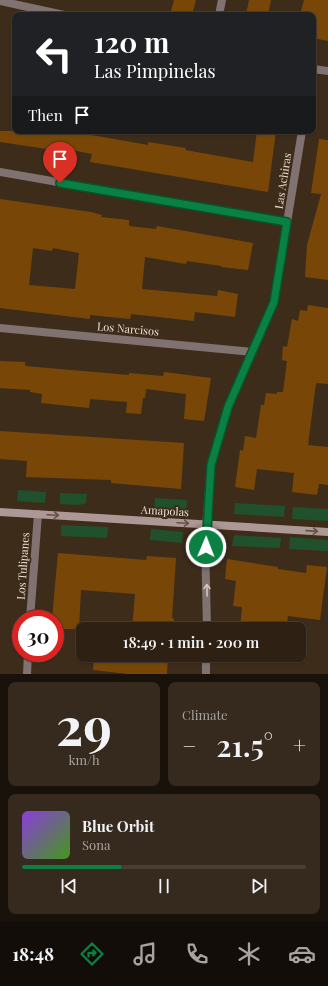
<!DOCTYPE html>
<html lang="en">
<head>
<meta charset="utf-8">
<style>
  body { margin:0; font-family:"Playfair Display",serif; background:#36291d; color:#f1f3f6; height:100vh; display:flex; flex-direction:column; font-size:15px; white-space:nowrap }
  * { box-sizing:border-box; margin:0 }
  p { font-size:13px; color:#a7a3a0 }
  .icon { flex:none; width:22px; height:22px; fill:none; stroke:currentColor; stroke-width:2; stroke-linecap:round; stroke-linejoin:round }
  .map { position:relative; height:674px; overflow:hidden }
  .drawer { display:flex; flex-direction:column; gap:8px; padding:8px; background:#19120b; flex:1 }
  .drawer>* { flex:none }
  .guide { position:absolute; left:12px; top:12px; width:304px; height:122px; border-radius:8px; box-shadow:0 1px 3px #0004,0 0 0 1px #493e34; background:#202124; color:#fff; overflow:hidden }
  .speed { position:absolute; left:12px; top:610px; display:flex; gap:8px; font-size:20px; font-weight:700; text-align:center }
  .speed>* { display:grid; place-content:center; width:52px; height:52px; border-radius:50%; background:#2e2114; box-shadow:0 1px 3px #0004,0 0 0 1px #493e34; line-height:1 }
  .speed .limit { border:6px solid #d22; background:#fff; color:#111 }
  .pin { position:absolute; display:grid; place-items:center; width:34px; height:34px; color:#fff; margin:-41px -17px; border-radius:50% 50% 50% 0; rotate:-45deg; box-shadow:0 0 4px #0007 }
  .pin .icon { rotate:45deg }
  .me { position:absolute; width:44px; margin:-22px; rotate:1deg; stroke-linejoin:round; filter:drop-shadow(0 0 3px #0008) }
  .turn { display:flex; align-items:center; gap:14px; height:84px; padding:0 16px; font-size:18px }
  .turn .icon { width:52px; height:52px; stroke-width:2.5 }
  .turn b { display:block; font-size:28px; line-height:34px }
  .then { display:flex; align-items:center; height:38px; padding:0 16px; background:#0003; gap:8px; font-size:15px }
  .big { font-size:30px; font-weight:600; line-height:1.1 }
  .drawer .tile { flex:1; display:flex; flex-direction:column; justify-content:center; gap:6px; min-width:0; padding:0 14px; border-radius:8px; background:#36291d }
  .drawer .dial { align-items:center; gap:0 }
  .dial b { font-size:52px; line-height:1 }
  .song { display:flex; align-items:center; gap:12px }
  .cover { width:48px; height:48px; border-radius:6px; background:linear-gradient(135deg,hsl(270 70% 55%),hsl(100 70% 35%)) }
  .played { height:4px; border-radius:2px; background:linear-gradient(90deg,#0b8043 35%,#493e34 35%) }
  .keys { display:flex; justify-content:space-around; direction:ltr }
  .heat { display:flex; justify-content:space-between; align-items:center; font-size:22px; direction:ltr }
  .drawer .tiles { flex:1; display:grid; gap:8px; grid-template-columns:1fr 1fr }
  .tile:last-child { grid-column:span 2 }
  .trip { position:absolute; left:76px; top:622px; width:230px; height:40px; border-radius:8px; background:#2e2114; box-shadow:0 1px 3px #0004,0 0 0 1px #493e34; font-weight:600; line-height:40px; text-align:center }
  .tabs { display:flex; height:64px; justify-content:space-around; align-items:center; background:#120d08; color:#a7a3a0 }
  .tabs .icon { width:28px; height:28px }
  .tabs .on { color:#0b8043 }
  .tabs b { font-size:18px; color:#f1f3f6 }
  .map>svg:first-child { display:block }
</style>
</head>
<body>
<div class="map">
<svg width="328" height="674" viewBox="0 0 328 674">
  <rect width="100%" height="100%" fill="#3e2c1a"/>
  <!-- green -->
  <g fill="#20512c">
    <path d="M18,490L46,492L45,503L17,501Z"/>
    <path d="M60,493L87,494L86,503L80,505L60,504Z"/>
    <path d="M155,498L187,500L186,511L154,509Z"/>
    <path d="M235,503L285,506L284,517L234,514Z"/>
    <path d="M293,507L328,509V521L292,519Z"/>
    <path d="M61,525L108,527L107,538L61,536Z"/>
    <path d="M151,529L183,532L182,543L150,540Z"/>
    <path d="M234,535L281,538L280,548L232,546Z"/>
    <path d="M290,537L328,540V551L289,549Z"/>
  </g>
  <!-- building -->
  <g fill="#784708" fill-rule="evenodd">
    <path d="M174,0H196L192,15H170Z"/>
    <path d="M249,0H271L268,15H246Z"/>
    <path d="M304,0H328V41L313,38V15H300Z"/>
    <path d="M0,131H69L148,145V142L186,148L185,150L253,162L257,131H276L268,192L90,162L92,154L61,148L60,151L0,142Z"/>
    <path d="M319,139L328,140V280L305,277L307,245L321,194L311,193Z"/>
    <path d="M0,199L91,212L102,215L101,217L129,220V226L156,229L157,226L253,243L248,270L221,267V266L187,261L186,264L145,257L142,289L217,296L218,290L238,294L235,317L195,312L194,321L131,314L130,319L90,315V319L0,308ZM33,248L52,251L53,248L79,253L75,289L29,285Z"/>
    <path d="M308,305L328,308V384L316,383L308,445L328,447V485L319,484L317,495L292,492L294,473L257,469L254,490L235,487L240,450L243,451L245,436L256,438L261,405H264L266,393L277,394V392H283L287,361L282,360L283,346L287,347L292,319L298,321L300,310L307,311Z"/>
    <path d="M0,361L25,362V366L129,375V373L163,376L164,372L211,378L204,421L184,419L186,394L146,389L145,398H143L141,414L126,413L127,402L90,399L89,408L41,403L42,394L30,392V390L0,388Z"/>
    <path d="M0,431L184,443L181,489L111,483V480L26,477L27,461L0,459Z"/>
    <path d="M58,553L146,560L147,556L176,558L172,618L174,619V629H132L135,594L81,590L79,629H55V619H52Z"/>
    <path d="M227,559L278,567V569L306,573L307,565L327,567L320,620L288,616L286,629H240L242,607L233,606L236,581L225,579Z"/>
    <path d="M94,655L131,657V655H172H168L167,674H128L93,670Z"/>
  </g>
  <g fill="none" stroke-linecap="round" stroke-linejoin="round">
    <!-- street -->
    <g stroke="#807271" stroke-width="8">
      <path d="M0,1L64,15"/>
      <path d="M219,15L222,0"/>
      <path d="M313,69L328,71"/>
      <path d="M0,172L287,222"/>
      <path d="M0,328L253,352"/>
      <path d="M30,619L38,514"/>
      <path d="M207,629L205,539L211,465L228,407L274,302L302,131"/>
      <path d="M27,674L28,653"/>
      <path d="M206,674V655"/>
    </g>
    <!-- secondary -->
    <path stroke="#ae9896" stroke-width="8" d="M0,512L328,532"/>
  </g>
  <!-- one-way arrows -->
  <defs><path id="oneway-shaft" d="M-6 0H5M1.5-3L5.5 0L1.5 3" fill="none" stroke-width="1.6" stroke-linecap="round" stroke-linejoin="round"/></defs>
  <g stroke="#655245">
    <use href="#oneway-shaft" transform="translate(53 515) rotate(3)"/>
    <use href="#oneway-shaft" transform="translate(183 523) rotate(3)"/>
    <use href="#oneway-shaft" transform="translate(312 531) rotate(4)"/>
  </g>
  <use stroke="#d2c5bd" href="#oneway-shaft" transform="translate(207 590) rotate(-91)"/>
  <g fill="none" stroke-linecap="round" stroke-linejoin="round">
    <defs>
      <path id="route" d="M60,183L287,222L274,302L228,407L211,465L206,547"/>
    </defs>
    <!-- route casing -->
    <use href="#route" stroke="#07532c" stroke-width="10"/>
    <!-- route -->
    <use href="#route" stroke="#0b8043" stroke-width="7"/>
  </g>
  <g text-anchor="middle" stroke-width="4" stroke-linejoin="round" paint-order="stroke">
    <!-- street labels -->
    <g font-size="11" fill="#ede1d6" stroke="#3e2c1a">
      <text transform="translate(283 181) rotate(-81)" y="4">Las Achiras</text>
      <text transform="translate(128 329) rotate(5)" y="4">Los Narcisos</text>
      <text transform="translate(165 511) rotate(3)" y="4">Amapolas</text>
      <text transform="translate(23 566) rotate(-86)" y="4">Los Tulipanes</text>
    </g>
  </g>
</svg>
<div class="speed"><div class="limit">30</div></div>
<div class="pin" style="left:60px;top:183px;background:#d93025"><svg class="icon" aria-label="arrive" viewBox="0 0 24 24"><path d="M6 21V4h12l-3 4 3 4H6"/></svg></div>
<svg class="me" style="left:206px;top:547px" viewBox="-20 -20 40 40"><circle r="17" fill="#0b8043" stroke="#fff" stroke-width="3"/><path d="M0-11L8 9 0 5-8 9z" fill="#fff"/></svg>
<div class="trip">18:49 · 1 min · 200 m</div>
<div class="guide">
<div class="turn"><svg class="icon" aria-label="left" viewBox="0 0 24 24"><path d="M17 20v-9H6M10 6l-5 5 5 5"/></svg><div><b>120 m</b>Las Pimpinelas</div></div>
<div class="then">Then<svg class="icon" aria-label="arrive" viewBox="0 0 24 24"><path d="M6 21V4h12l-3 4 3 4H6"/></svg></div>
</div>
</div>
<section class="drawer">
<div class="tiles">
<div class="tile dial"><b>29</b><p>km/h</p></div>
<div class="tile"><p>Climate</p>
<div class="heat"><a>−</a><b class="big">21.5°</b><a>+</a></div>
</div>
<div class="tile">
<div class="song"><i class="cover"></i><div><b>Blue Orbit</b><p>Sona</p></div></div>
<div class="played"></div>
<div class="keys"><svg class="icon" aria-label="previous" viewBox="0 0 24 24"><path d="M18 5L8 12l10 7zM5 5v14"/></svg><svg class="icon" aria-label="pause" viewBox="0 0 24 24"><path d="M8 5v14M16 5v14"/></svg><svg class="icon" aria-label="next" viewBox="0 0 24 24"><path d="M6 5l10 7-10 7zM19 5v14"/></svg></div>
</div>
</div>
</section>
<nav class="tabs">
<b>18:48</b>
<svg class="icon on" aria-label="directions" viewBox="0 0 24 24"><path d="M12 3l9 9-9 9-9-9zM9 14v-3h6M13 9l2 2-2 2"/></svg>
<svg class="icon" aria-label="music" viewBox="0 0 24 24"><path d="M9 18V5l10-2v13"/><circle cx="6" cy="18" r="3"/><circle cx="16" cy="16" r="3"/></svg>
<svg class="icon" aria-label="phone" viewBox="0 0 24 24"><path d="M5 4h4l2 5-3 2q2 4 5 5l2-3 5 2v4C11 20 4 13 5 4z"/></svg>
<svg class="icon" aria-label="climate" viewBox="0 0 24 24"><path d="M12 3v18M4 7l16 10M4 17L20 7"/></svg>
<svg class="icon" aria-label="car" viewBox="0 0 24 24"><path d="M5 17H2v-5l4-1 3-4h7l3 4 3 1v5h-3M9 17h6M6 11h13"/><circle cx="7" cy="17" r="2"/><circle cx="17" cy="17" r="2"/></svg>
</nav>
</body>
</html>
